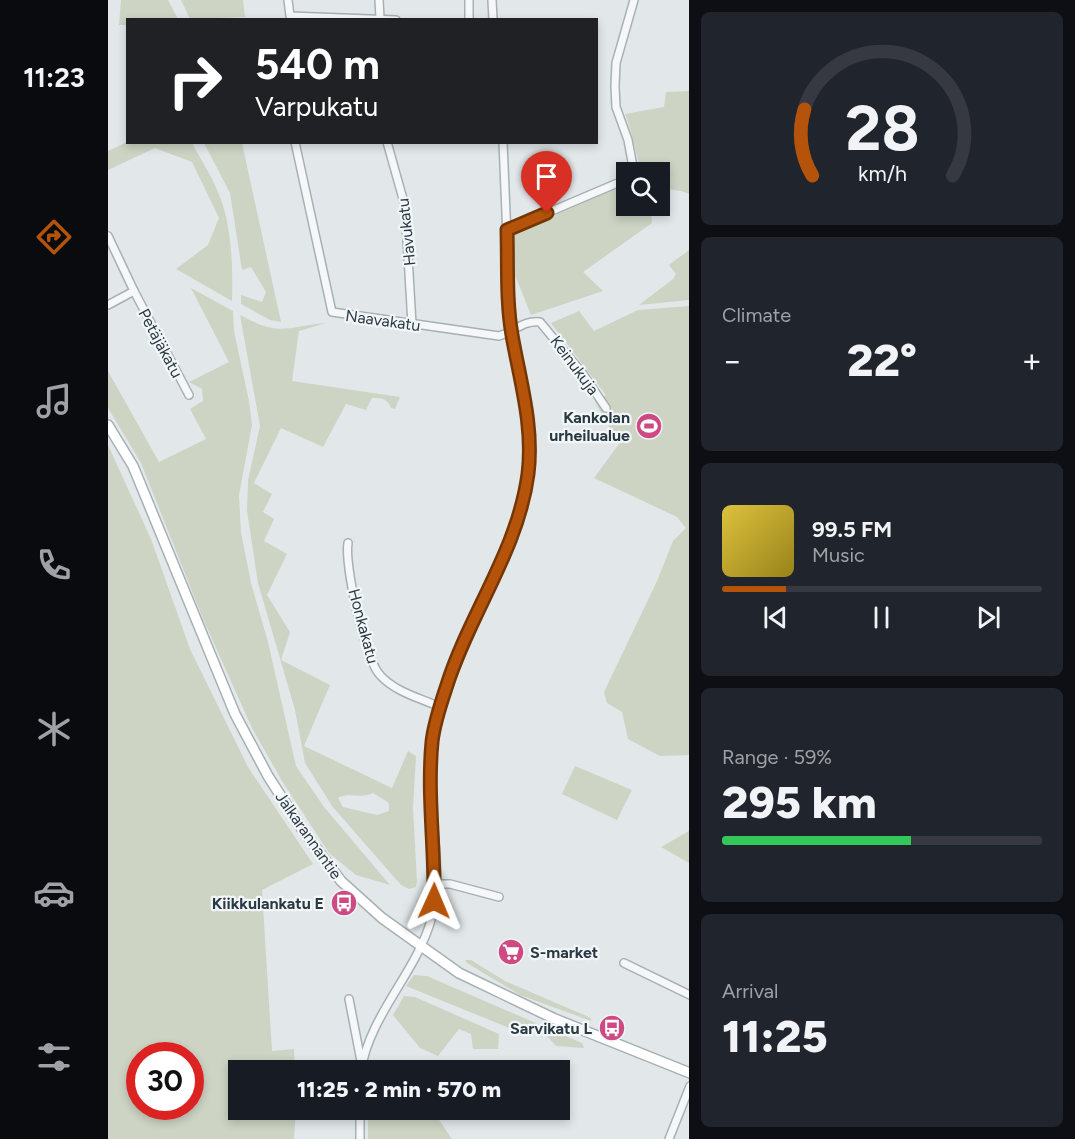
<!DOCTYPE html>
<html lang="en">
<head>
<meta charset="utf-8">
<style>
  body { margin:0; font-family:Figtree,sans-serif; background:#20242c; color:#f1f3f6; height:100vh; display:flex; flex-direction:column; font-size:22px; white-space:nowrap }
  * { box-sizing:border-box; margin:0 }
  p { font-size:20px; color:#9ea1a6 }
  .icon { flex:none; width:33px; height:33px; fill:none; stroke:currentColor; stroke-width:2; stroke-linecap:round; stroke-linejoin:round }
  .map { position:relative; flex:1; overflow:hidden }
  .sheet { display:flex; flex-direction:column; gap:12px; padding:12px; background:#0d0f14; width:386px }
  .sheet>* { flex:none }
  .banner { position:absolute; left:18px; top:18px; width:472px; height:126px; border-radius:0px; box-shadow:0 3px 9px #0003; background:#202124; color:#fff; overflow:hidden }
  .controls { position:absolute; left:508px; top:162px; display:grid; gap:12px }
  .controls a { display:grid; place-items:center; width:54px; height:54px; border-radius:0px; background:#171b24; box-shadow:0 3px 9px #0003; font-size:30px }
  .speed { position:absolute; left:18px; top:1042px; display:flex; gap:12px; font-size:30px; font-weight:700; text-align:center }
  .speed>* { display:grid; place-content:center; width:78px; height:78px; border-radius:50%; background:#171b24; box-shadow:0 3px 9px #0003; line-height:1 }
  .speed .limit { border:9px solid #d22; background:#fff; color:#111 }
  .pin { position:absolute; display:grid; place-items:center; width:51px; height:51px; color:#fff; margin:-62px -26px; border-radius:50% 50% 50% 0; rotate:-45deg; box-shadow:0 0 6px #0007 }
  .pin .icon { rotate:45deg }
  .me { position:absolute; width:66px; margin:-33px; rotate:1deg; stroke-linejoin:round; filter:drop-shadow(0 0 4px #0008) }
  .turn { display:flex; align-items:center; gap:21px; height:126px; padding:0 30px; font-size:27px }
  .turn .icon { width:78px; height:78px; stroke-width:2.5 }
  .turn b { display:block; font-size:42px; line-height:51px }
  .big { font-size:45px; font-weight:800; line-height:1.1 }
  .sheet .widget { flex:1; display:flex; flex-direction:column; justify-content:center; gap:9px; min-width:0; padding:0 21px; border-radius:9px; background:#20242c }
  .sheet .dial { align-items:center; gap:0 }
  .dial svg { height:156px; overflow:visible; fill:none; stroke:#363941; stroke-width:7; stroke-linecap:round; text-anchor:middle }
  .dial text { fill:#f1f3f6; stroke:none }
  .song { display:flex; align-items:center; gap:18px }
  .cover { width:72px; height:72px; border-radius:9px; background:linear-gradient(135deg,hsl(50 70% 55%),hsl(50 70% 35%)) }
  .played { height:6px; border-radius:3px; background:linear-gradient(90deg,#b45309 20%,#363941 20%) }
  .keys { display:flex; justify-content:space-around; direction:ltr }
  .heat { display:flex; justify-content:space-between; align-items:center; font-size:33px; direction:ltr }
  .charge { height:9px; border-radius:4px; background:linear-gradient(90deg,#34c759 59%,#363941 0) }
  .trip { position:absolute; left:120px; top:1060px; width:342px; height:60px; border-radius:0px; background:#171b24; box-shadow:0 3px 9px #0003; font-weight:800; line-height:60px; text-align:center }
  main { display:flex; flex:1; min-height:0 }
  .menu { display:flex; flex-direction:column; width:108px; justify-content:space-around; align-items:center; background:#090b0e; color:#9ea1a6 }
  .menu .icon { width:42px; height:42px }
  .menu .active { color:#b45309 }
  .menu b { font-size:27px; color:#f1f3f6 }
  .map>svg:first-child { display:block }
</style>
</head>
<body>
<main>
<nav class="menu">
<b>11:23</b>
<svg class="icon active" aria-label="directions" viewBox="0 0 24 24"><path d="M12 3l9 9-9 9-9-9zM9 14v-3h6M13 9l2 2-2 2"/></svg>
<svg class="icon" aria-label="music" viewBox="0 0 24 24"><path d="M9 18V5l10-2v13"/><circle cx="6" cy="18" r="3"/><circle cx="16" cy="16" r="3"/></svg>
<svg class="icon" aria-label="phone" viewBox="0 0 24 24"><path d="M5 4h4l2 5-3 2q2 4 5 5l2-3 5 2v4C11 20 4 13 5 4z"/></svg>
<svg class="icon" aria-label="climate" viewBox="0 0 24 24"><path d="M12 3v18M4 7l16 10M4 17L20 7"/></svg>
<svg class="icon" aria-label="car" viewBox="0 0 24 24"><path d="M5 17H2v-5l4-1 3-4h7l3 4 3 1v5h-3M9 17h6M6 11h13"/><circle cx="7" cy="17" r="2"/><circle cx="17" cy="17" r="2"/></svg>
<svg class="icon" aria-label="filters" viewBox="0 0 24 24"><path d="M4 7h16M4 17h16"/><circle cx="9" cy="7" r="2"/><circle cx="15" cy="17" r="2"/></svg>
</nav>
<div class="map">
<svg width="582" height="1139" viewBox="0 0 582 1139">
  <rect width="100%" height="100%" fill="#e2e8ea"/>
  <!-- green -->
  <g fill="#cdd4c4" fill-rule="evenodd">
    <path d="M13,0H60L70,19L20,20L19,25H11Z"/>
    <path d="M73,0H135L137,17L82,19Z"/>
    <path d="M581,91H582L581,194C572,189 560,191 552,186V172H534C527,153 525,134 517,114L556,107L558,92Z"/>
    <path d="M19,142L84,143C93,160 105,178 112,197C124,228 125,268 124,301L68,269L100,245L111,218L84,162L47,148L0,170V151Z"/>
    <path d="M96,143H134L173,322L162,320L133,304V295L154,302L158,292L143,267L134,270L122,193Z"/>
    <path d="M519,184V206H550L543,212L544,223L475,272L495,291L423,315L407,275L406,233Z"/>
    <path d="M581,250V300L531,305L565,279L568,274L561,265Z"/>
    <path d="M83,288L125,311L126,331L141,401L144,425L131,495L133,532L143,583L160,642L188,766L216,807L282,885L248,875L221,853L174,781L144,728L95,619L33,463L0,408V371L51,462L98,439L82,409L95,401L94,389L81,382L121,362Z"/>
    <path d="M581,306V755L552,756L520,739L514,712L499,703L496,692L549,581L565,541L578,528L569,517L486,478L511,444L487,402L498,395L443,323L471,311L486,331L530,310Z"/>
    <path d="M132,315C173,337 176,327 218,323L191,331L184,381L292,397L287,409L283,408C279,398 274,398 264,398L258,410L238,404L215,447L173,428L146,483L164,494L155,512L166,519L156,541L179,554L159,595L182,632L173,660L222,685L196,746L284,788L300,751L308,756L305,808L309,881L308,887L301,889L293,885L224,806L197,763L187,710L150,583L139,511L140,480L152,426ZM265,793L281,803V811L269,815L235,807L230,798C241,792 253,799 265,793Z"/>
    <path d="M0,445L43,539L82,649L140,767L205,864L154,890L164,1051L186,1049L187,1071H130V1110H188L186,1139H0ZM32,1056H82V1107H32Z"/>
    <path d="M467,766L524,790L509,820L454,794Z"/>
    <path d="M581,831V863L553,847Z"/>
    <path d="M357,960H363L397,981L483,1018V1021L412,995L359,963Z"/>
    <path d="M306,975L319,976L474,1043L476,1048L448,1046L438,1035L422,1030L416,1034L298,986Z"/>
    <path d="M296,996L307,997L391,1034L390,1049H365L363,1034L351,1029L330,1056L312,1048L285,1015Z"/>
    <path d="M260,1110L325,1111L344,1139H260Z"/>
  </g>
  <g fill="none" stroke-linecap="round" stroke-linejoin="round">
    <defs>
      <g id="minor">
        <path d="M180,0L182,16L288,20"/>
        <path d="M271,0L272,18"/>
        <path d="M361,0V20"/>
        <path d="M384,0L385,20"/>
        <path d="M187,142L224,312L391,336C406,332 415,320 432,322L475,374L498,408"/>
        <path d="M279,142L297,206L304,324"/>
        <path d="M526,172L520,140L508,107L507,86L508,63L526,0"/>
        <path d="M399,230L519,179"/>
        <path d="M0,236L26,291L0,305"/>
        <path d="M26,291L81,395"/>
        <path d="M240,543C236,564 257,659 272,675C287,692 312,698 332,707"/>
        <path d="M327,884H342L391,897"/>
        <path d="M516,963L582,995"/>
        <path d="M241,999L253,1061"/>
        <path d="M253,1071C261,1016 308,973 323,920C339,861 314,798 325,739C334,687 357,637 378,590C386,572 398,555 405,537C412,518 417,496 420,475C428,419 407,365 402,309L395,142"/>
        <path d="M252,1139V1110"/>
        <path d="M561,1139L582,1086"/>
      </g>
      <path id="secondary" d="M0,425L25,466L127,714L160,776L194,829L233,881L274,918L351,973L447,1019L582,1073"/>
    </defs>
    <!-- minor casing -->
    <use href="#minor" stroke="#a7b0b4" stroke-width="10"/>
    <!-- secondary casing -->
    <use href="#secondary" stroke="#a7b0b4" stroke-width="12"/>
    <!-- minor -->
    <use href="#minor" stroke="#f5f7f9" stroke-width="7"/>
    <!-- secondary -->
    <use href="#secondary" stroke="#fff" stroke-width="9"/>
  </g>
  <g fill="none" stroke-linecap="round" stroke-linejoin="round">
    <defs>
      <path id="route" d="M326,901C327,848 319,794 324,742C326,723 333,703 339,685C362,613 410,550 420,474C426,426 412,381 404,335C398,301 400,265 399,230L439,213"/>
    </defs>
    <!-- route casing -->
    <use href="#route" stroke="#753606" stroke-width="15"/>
    <!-- route -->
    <use href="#route" stroke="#b45309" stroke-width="10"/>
  </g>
  <!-- icons -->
  <defs>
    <symbol id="stadium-disc" viewBox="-11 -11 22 22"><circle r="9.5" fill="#cd4a83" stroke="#f2f6f8"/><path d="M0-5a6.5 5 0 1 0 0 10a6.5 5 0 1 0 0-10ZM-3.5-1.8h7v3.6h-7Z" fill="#fff"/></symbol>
    <symbol id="bus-disc" viewBox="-11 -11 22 22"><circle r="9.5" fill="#cd4a83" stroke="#f2f6f8"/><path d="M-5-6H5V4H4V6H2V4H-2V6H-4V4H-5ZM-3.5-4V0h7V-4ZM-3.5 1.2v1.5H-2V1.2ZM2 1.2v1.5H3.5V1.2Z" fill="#fff"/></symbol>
    <symbol id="supermarket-disc" viewBox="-11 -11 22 22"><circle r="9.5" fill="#cd4a83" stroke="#f2f6f8"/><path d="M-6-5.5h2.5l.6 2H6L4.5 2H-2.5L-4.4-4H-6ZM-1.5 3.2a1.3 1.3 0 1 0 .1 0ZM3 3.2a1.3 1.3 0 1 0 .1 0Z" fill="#fff"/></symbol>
  </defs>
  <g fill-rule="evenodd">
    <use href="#stadium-disc" x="526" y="411" width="30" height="30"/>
    <use href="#bus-disc" x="221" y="888" width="30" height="30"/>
    <use href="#supermarket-disc" x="388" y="937" width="30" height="30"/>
    <use href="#bus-disc" x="489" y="1013" width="30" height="30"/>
  </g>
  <g text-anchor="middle" stroke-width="4.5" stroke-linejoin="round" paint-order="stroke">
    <!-- street labels -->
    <g font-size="16" fill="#2a3a42" stroke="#f2f6f8">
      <text transform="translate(298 232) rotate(-96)" y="6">Havukatu</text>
      <text transform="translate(275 320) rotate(8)" y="6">Naavakatu</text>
      <text transform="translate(53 343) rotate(62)" y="6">Petäjäkatu</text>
      <text transform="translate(467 365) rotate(53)" y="6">Keinukuja</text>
      <text transform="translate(256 626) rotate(75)" y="6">Honkakatu</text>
      <text transform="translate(201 835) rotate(55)" y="6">Jalkarannantie</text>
    </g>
    <!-- poi labels -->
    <g font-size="16" font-weight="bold" fill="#2a3a42" stroke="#f2f6f8" text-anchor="end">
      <text x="522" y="423">Kankolan<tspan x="522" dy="18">urheilualue</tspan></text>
      <text x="216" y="909">Kiikkulankatu E</text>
      <text x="422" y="958" text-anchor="start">S-market</text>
      <text x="484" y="1034">Sarvikatu L</text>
    </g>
  </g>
</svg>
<div class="controls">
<a><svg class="icon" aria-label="search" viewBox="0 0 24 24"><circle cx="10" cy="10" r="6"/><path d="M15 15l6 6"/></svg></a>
</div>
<div class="speed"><div class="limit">30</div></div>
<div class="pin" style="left:439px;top:213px;background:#d93025"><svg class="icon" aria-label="arrive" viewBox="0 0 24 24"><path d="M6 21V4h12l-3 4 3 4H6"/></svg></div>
<svg class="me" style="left:326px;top:901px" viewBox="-20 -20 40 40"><path d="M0-17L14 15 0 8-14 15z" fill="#b45309" stroke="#fff" stroke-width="4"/></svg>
<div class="trip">11:25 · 2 min · 570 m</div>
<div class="banner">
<div class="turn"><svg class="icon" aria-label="right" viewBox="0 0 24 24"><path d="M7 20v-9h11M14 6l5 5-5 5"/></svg><div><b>540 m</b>Varpukatu</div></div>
</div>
</div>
<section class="sheet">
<div class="widget dial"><svg viewBox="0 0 100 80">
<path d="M14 69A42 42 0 1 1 86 69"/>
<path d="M14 69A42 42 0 0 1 10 35" stroke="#b45309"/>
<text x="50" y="56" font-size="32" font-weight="700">28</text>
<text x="50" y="72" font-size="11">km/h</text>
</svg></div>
<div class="widget"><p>Climate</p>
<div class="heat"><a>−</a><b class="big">22°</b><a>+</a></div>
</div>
<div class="widget">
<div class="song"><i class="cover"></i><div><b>99.5 FM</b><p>Music</p></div></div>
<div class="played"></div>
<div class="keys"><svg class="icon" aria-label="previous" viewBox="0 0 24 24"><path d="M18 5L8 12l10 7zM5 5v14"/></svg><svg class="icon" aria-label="pause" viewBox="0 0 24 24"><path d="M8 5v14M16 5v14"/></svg><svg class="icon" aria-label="next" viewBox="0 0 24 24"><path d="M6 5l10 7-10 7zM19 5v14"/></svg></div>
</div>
<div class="widget"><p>Range · 59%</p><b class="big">295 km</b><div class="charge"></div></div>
<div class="widget"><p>Arrival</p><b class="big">11:25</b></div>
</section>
</main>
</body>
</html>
